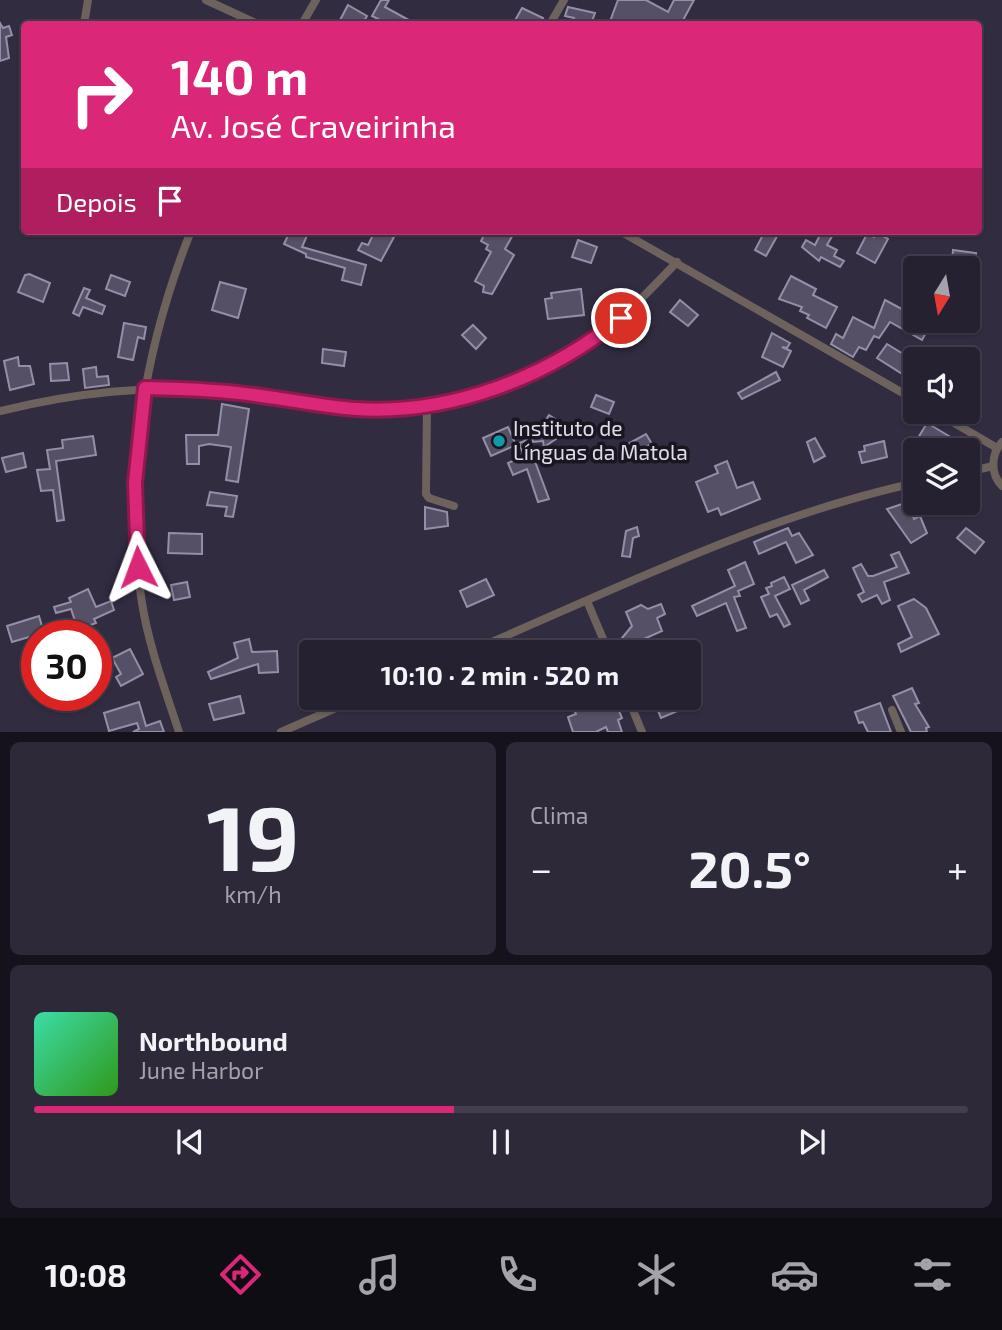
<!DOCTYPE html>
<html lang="pt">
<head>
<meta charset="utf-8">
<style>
  body { margin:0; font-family:"Exo 2",sans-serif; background:#2e2939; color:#f1f3f6; height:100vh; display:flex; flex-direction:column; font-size:26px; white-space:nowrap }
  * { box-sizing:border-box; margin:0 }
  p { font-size:23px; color:#a4a3ab }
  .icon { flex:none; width:38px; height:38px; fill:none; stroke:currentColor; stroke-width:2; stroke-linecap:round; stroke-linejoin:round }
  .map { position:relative; height:732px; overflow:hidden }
  .sheet { display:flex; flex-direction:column; gap:10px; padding:10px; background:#15121b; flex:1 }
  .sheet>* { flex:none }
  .hud { position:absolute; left:21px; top:21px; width:961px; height:214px; border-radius:7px; box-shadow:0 2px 5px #0004,0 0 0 2px #423e4d; background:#db2777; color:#fff; overflow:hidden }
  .needle { width:46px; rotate:191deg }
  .fabs { position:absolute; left:903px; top:256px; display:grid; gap:14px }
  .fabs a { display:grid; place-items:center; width:77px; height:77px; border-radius:7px; background:#262131; box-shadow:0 2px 5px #0004,0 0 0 2px #423e4d; font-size:35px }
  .speed { position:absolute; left:21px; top:620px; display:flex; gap:14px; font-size:35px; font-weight:700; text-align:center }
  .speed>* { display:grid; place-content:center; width:91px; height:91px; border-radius:50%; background:#262131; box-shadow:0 2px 5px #0004,0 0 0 2px #423e4d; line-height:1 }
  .speed .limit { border:10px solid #d22; background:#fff; color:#111 }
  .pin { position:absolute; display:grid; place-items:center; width:60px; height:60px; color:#fff; margin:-30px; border:4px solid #fff; border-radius:50%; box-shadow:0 2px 7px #0007 }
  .me { position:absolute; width:77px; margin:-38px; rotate:357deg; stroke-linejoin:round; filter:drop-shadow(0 0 5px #0008) }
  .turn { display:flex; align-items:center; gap:24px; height:147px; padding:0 35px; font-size:32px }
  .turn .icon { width:91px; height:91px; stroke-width:2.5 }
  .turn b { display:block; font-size:49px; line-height:60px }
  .then { display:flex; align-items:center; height:66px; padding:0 35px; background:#0003; gap:14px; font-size:26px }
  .big { font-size:52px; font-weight:700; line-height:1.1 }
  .sheet .tile { flex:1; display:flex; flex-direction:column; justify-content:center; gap:10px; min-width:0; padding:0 24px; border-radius:10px; background:#2e2939 }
  .sheet .dial { align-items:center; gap:0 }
  .dial b { font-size:91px; line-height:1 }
  .song { display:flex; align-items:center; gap:21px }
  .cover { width:84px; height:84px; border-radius:10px; background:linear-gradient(135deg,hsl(160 70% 55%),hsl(110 70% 35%)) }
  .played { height:7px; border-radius:4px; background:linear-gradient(90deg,#db2777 45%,#423e4d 45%) }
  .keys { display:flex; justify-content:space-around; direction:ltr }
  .heat { display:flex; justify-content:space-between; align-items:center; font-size:38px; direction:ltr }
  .sheet .tiles { flex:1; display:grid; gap:10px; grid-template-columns:1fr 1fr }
  .tile:last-child { grid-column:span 2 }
  .trip { position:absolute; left:299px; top:640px; width:402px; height:70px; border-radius:7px; background:#262131; box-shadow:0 2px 5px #0004,0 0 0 2px #423e4d; font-weight:700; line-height:70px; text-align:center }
  .tab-bar { display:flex; height:112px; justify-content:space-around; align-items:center; background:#0f0d14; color:#a4a3ab }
  .tab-bar .icon { width:49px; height:49px }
  .tab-bar .on { color:#db2777 }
  .tab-bar b { font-size:32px; color:#f1f3f6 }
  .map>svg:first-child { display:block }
</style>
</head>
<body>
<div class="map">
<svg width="1002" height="732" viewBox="0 0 1002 732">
  <rect width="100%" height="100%" fill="#322c41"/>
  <!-- building -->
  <g fill="#565067" stroke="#958ea8" stroke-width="2">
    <path d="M381,0H389L385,7L416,24H388L372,16Z"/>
    <path d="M618,0H646L668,12L674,0H694L681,24H609Z"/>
    <path d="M348,5L367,16L362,24L339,22Z"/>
    <path d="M568,7L595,13L591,24H572L574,18L565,16Z"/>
    <path d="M522,8L543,18L540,24H513Z"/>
    <path d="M0,23L3,28L9,26L12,35L6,37L9,58L0,61Z"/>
    <path d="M290,231H309L302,247L366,265L361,285L342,280L345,268L306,257V254L284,244Z"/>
    <path d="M375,231L394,237L381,261L358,250L362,243L368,245Z"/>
    <path d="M486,231H515L505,249L514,255L492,294L483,292L484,286L475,281L491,252L486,249L488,245L481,241Z"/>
    <path d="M765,231H780L766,256L755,250Z"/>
    <path d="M822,231H835L827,245L837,250L834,256L844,261L840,267L821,257L819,261L802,247L806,240L815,245Z"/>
    <path d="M876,232L888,239L875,263L857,253L867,234L874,237Z"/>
    <path d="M578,240L597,247L591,263L572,257Z"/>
    <path d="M953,250L976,253L972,283L968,282V268H956L957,262H952Z"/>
    <path d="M29,274L50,283L43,302L18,292L25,275Z"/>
    <path d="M111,275L130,282L125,296L106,289Z"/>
    <path d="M791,276L816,289L813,295L837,307L826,328L807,318L809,315L800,311L802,307L779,299Z"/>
    <path d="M220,282L246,289L238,318L212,310Z"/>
    <path d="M84,288L90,290L86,298L105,306L102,314L83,307L79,316L73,313Z"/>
    <path d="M581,289L584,315L548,319L545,299L552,298L551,293Z"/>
    <path d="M680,300L698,315L688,326L670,312Z"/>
    <path d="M885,300L915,316V320L930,325L922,340L890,322L879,338L874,336L866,350L859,347L853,357L831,344L836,334L843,338L853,317L874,328Z"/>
    <path d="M124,323L146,327L144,339L138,337L133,360L118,357Z"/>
    <path d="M473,325L486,338L476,349L462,335Z"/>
    <path d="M772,333L790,343L787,348L782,347L791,351L783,367L762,357Z"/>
    <path d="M887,344L913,360L904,375L877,358Z"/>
    <path d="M323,349L346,352L344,366L322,363Z"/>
    <path d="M18,357L19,366H30L34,384L10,390L4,361Z"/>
    <path d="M67,363L69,380L51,381L50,364Z"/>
    <path d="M96,367L97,377L108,376L109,385L85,388L83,369Z"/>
    <path d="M776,372L780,380L742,399L738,393Z"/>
    <path d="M596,395L614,402L609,414L591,407Z"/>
    <path d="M222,404L249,409L238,482L226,480L231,447L209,444L199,446V464H187L186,435H218Z"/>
    <path d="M549,415L563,424L557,433L559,437L544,447L543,441L533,442L531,425L543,424Z"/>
    <path d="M927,423L959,442L954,450H936L918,438Z"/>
    <path d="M508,427L516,445L491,456L483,438Z"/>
    <path d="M646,434L652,444L631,455L626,445Z"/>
    <path d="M93,436L96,455L56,461L64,520L57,521L53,490L41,491L37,470L50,469L47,450L63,448L62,440Z"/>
    <path d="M815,438L825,456L814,462L807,442Z"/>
    <path d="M527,440L549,499L538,502L527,469L513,475L508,463L524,456L519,443Z"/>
    <path d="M884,441L887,457L862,463L859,452L865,451L864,446Z"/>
    <path d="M23,453L26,467L6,472L2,458Z"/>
    <path d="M727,461L737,488L753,482L760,499L721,515L718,508L708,512L696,482L718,473L715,466Z"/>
    <path d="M210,492L237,496L233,517L225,516L227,507L207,505Z"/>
    <path d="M908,502L914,519L920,516L927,533L911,543L887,509Z"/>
    <path d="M425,507L447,512L448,526L425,529Z"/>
    <path d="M637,527L639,536L633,538L630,557L622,556L626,531Z"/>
    <path d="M788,528L792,536L799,533L813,555L796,563L786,542L759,554L754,542Z"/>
    <path d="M966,528L984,542L975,553L957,538Z"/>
    <path d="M169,533L202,534V554L168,553Z"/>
    <path d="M899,552L909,573L884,582L890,600L882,604L877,595L862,602L858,595L864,592L853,568L861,564L868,576H873L897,567L891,555Z"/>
    <path d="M745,562L754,584L738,591L740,596L734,597L746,628L737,631L726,603L697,616L692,606L735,586L728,570Z"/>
    <path d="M824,570L828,577L804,590L809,600L801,604L792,585Z"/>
    <path d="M784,577L790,589L775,596L790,624L784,627L777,614L770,617L761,597L769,594L766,588L772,586L771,583Z"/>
    <path d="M486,579L494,595L467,607L460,591Z"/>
    <path d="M187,582L190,597L174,600L171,585Z"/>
    <path d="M88,589L96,607L111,601L114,610L94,619L96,623L78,630L71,609L56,613L54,607L71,602L69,598Z"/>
    <path d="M914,599L926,608L939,634L901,652L898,644L912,637L898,606Z"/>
    <path d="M661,604L665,614L657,618L662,631L626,647L622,638L632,626L626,612L641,605L648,609Z"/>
    <path d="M39,616L44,633L37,635L35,659L29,637L12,642L7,626Z"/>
    <path d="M249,639L252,652L277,651L278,672L259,673L258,664L211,679L208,672L238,658L234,643Z"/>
    <path d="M130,649L143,674L121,686L116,677L121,674L112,658Z"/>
    <path d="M912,688L919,703L915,704L929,727L926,728L927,732H911L893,696Z"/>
    <path d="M240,696L244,713L214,720L209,704Z"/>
    <path d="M575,698H609L611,704L619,700L623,709L619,711L622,718L618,720L622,732H608L606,727L596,732H573L568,717L576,714L570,700Z"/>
    <path d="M662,698H675L680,710L661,718L654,701Z"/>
    <path d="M139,702L146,726L160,721L164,732H133L139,729L137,723L109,731L104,713Z"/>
    <path d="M880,703L891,732H868L863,722L859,723L855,712Z"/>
  </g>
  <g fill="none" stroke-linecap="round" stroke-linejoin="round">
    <!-- minor -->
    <g stroke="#6d625c" stroke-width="8">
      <path d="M206,0L258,24"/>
      <path d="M84,24L88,0"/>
      <path d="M302,24L316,0"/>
      <path d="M550,24L564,0"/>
      <path d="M620,231L915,400"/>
      <path d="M427,405L426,494L429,498L454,506"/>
      <path d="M0,411C75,393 148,384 225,392C284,397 340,413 399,410C459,407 543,376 592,341C624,318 650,290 677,262"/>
      <path d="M934,411L997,448"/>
      <path d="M1002,442C991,454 990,474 1002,486"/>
      <path d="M968,472L993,466"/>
      <path d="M587,601L609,653"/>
      <path d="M466,653C612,591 759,517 915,483"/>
      <path d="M628,698L642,732"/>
      <path d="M892,710L901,732"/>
      <path d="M179,732C165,689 149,647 142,603C121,479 145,346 191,231"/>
      <path d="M281,732L359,698"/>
    </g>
  </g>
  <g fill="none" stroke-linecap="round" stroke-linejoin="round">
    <defs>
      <path id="route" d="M138,567L135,483L145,388C184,389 223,390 261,396C293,400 324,407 356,409C451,415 548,377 621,318"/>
    </defs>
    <!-- route casing -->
    <use href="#route" stroke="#8e194d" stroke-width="18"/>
    <!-- route -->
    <use href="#route" stroke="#db2777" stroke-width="12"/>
  </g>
  <!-- markers -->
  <circle fill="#0f9aa8" stroke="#191620" stroke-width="2.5" cx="499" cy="441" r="7"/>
  <g text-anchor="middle" stroke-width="7" stroke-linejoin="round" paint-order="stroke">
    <!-- poi labels -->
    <g font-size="21" fill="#e0dcea" stroke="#191620" text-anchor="start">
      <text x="513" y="436">Instituto de<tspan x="513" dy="24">Línguas da Matola</tspan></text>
    </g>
  </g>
</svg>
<div class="fabs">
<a><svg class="needle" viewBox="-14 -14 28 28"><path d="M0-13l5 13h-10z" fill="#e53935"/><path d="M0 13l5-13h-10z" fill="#a4a3ab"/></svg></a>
<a><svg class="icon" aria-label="sound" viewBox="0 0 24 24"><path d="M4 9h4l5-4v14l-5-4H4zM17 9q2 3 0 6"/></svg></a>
<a><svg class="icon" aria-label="layers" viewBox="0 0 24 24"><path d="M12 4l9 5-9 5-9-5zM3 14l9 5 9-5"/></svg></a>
</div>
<div class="speed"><div class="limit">30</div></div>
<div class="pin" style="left:621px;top:318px;background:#d93025"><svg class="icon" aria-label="arrive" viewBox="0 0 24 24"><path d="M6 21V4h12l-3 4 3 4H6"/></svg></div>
<svg class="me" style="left:138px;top:567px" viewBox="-20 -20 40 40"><path d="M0-17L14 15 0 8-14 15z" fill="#db2777" stroke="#fff" stroke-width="4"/></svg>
<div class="trip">10:10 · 2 min · 520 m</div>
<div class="hud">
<div class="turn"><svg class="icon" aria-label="right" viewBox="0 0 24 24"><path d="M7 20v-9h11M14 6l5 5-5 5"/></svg><div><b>140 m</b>Av. José Craveirinha</div></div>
<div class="then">Depois<svg class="icon" aria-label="arrive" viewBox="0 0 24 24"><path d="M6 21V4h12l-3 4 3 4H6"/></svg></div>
</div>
</div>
<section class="sheet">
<div class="tiles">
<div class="tile dial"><b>19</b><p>km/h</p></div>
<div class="tile"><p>Clima</p>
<div class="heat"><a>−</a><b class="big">20.5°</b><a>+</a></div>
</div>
<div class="tile">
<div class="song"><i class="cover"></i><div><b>Northbound</b><p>June Harbor</p></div></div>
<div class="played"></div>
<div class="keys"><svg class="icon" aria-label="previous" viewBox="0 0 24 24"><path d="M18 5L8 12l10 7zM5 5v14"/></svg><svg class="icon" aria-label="pause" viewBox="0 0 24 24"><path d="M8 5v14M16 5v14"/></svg><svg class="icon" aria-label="next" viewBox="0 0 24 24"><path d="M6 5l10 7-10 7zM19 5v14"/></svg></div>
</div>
</div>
</section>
<nav class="tab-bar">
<b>10:08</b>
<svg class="icon on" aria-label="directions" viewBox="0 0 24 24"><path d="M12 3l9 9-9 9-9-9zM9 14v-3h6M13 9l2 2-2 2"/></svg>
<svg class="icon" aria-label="music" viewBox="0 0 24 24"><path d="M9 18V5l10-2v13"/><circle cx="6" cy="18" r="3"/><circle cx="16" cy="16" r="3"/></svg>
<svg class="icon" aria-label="phone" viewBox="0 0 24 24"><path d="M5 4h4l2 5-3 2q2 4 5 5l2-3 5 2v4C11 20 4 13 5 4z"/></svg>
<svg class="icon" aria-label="climate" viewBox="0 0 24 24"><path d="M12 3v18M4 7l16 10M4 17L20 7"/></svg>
<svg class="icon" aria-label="car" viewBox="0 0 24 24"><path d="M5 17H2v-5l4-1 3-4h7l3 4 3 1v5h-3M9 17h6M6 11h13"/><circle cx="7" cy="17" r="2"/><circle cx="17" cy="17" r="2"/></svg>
<svg class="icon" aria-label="filters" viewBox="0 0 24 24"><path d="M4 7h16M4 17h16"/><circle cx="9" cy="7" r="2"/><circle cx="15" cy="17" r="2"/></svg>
</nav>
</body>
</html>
